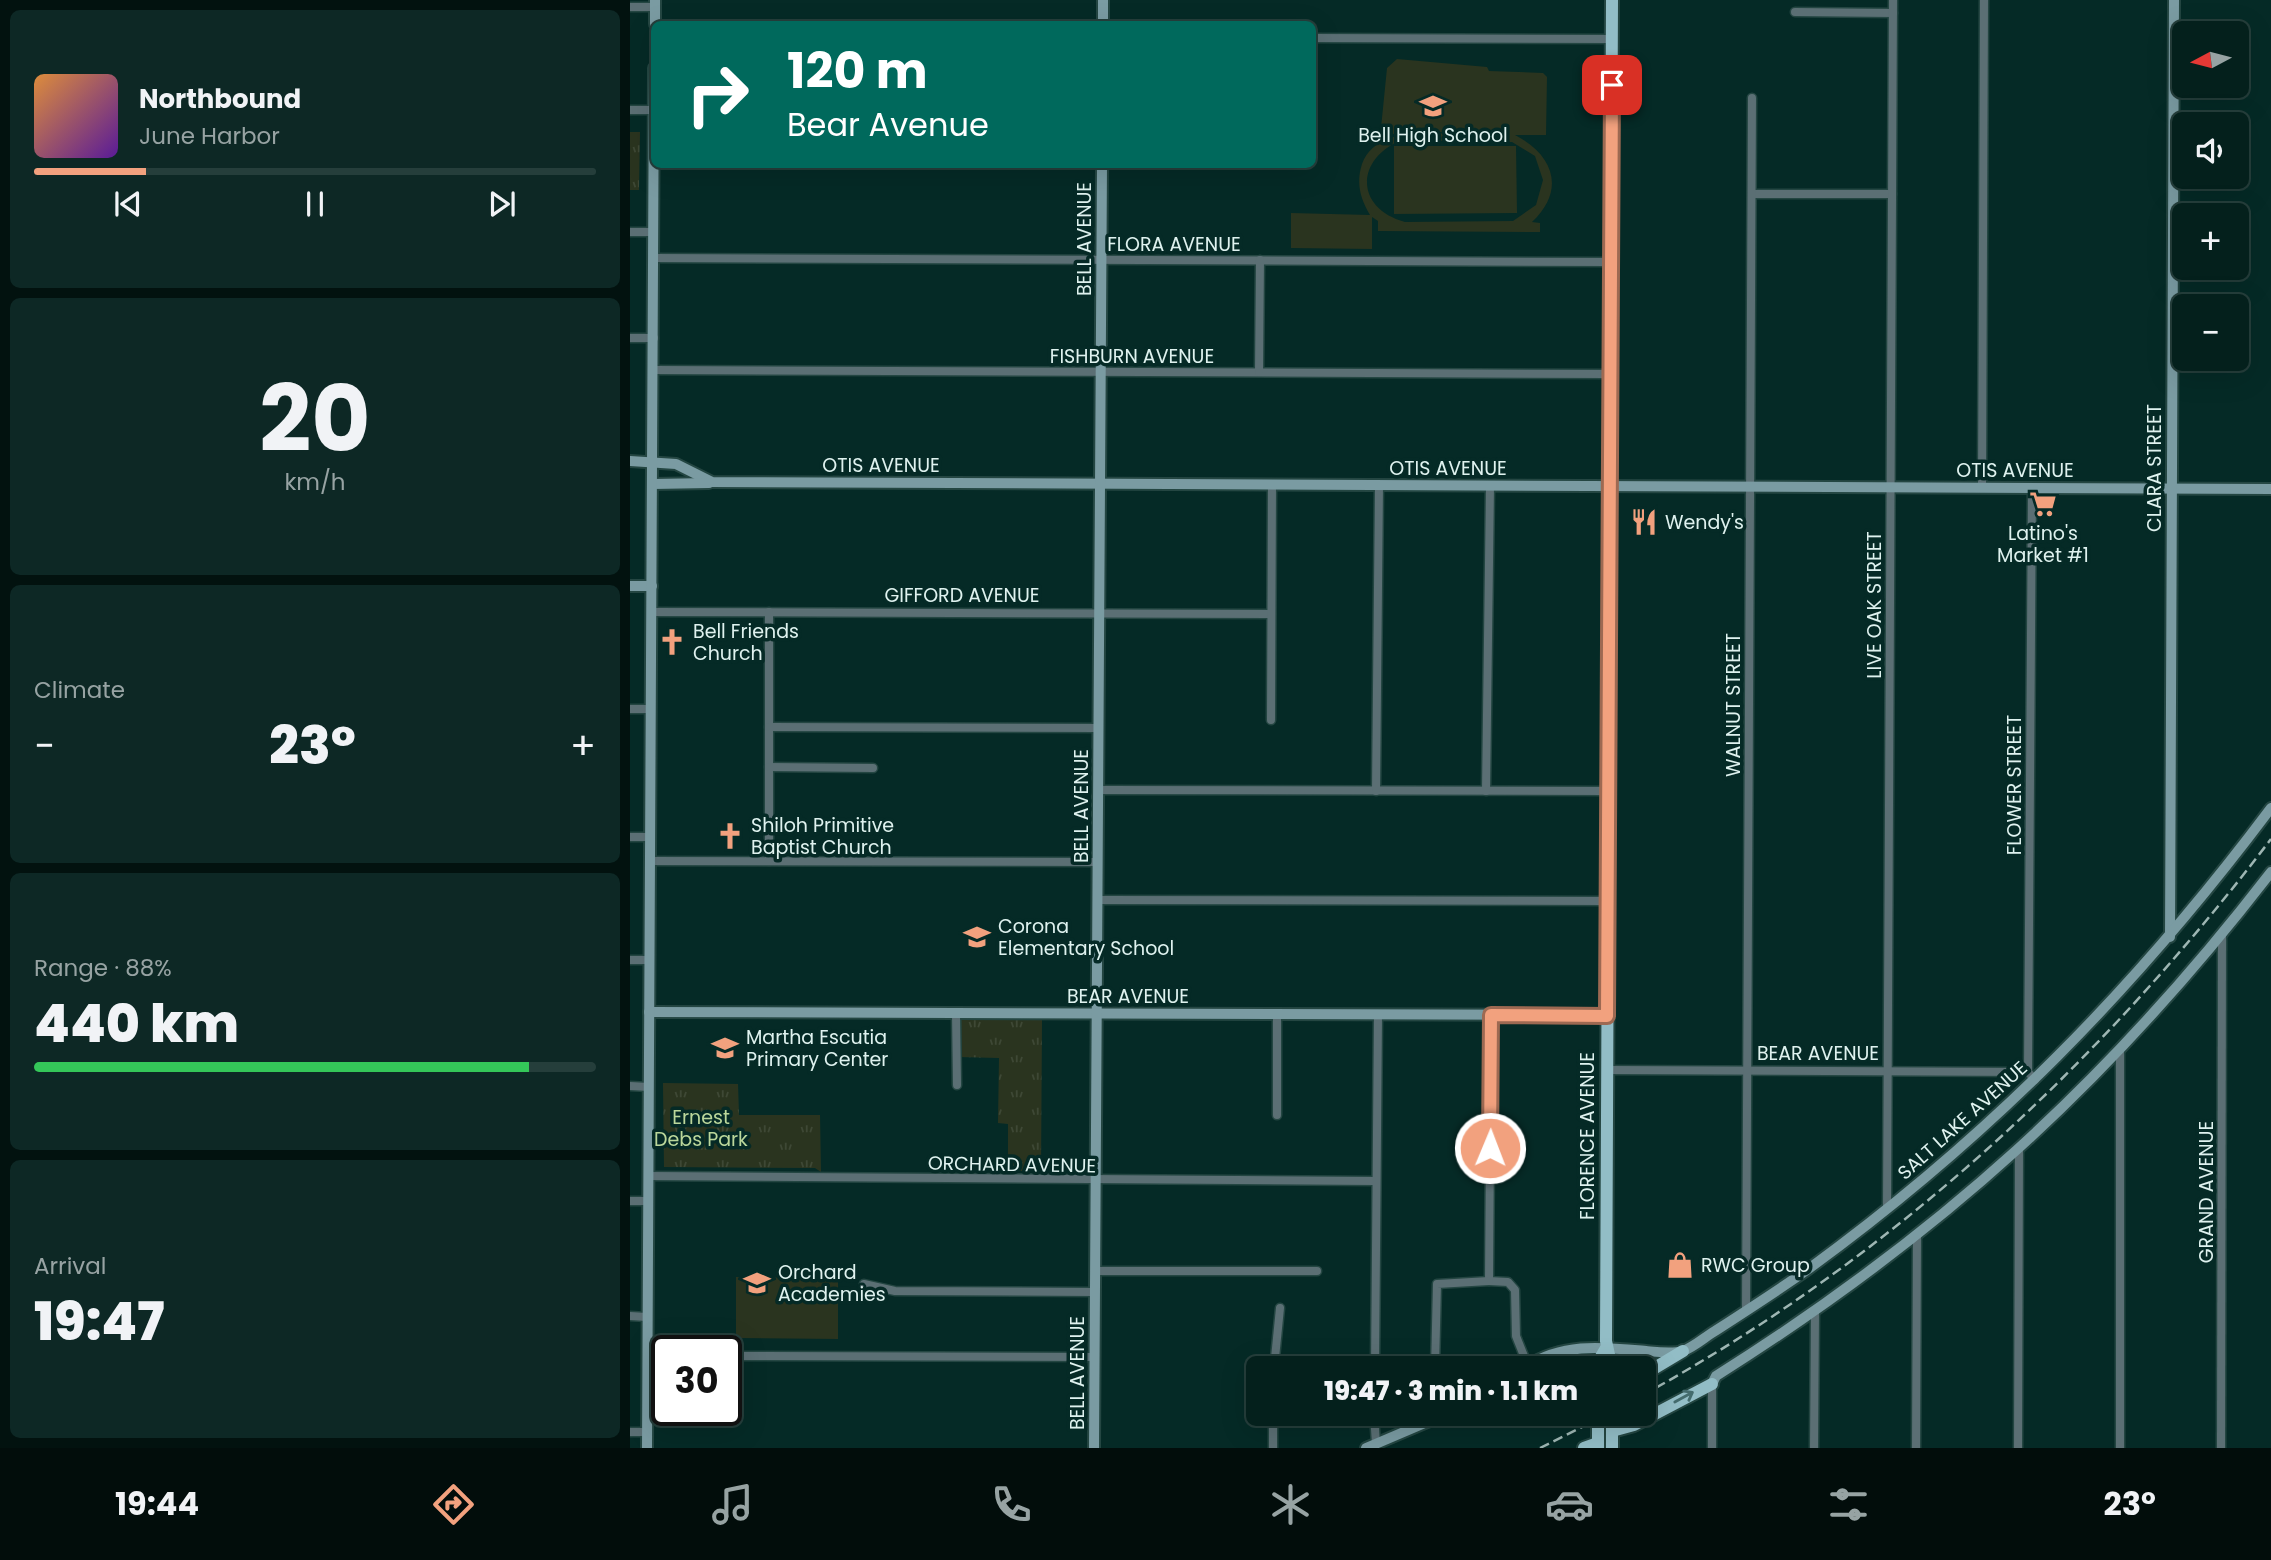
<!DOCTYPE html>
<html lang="en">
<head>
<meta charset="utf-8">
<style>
  body { margin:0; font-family:Poppins,sans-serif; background:#0d2825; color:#f1f3f6; height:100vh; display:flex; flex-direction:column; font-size:26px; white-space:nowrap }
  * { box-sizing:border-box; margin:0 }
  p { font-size:23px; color:#97a3a3 }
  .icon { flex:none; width:38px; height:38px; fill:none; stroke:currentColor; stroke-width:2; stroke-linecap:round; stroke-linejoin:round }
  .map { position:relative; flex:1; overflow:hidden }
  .drawer { display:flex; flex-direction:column; gap:10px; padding:10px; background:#02120f; width:630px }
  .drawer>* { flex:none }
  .top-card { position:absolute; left:21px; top:21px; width:665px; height:147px; border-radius:10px; box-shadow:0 7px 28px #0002,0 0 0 2px #253e3b; background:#00695c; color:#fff; overflow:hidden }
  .needle { width:46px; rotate:263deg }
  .buttons { position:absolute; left:1542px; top:21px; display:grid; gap:14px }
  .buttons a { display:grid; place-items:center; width:77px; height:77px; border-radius:10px; background:#04201c; box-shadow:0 7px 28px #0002,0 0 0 2px #253e3b; font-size:35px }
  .speed { position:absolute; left:21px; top:1335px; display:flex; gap:14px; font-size:35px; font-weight:700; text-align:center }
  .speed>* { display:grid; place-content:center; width:91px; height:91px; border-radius:50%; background:#04201c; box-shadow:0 7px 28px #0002,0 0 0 2px #253e3b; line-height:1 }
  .speed .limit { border:4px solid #111; border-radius:10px; background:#fff; color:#111 }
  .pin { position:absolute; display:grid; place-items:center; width:60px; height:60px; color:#fff; margin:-30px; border-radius:14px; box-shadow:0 4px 10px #0006 }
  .me { position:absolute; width:77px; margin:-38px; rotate:1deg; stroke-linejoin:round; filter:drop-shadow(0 0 5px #0008) }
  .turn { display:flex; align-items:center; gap:24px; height:147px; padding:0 21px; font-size:32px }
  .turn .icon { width:91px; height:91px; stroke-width:2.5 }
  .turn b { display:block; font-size:49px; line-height:60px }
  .big { font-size:52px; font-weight:800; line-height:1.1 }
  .drawer .tile { flex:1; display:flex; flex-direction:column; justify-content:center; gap:10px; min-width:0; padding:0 24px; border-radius:10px; background:#0d2825 }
  .drawer .dial { align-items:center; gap:0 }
  .dial b { font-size:91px; line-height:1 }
  .song { display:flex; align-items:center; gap:21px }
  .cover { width:84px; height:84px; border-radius:10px; background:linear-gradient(135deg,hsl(30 70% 55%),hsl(270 70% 35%)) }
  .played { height:7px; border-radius:4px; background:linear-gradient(90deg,#f2a17e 20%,#253e3b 20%) }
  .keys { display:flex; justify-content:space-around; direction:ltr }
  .heat { display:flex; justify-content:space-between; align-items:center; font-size:38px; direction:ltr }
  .charge { height:10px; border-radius:5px; background:linear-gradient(90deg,#34c759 88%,#253e3b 0) }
  .trip { position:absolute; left:616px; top:1356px; width:410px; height:70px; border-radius:10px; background:#04201c; box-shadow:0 7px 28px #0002,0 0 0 2px #253e3b; font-weight:800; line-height:70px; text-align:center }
  .tabs { display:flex; height:112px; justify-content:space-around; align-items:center; background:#020d0b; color:#97a3a3 }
  .tabs .icon { width:49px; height:49px }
  .tabs .on { color:#f2a17e }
  .tabs b { font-size:32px; color:#f1f3f6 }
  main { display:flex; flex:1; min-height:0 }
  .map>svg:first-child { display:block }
</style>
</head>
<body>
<main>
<section class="drawer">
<div class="tile">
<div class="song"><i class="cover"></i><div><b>Northbound</b><p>June Harbor</p></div></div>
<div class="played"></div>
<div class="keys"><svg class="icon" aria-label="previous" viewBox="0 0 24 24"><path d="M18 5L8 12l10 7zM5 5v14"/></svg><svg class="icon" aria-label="pause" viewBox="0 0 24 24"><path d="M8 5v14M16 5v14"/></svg><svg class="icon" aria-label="next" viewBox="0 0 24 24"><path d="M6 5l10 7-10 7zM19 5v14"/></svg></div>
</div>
<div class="tile dial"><b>20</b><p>km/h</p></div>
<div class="tile"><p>Climate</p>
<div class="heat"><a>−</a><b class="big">23°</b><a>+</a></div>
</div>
<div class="tile"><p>Range · 88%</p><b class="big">440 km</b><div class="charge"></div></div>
<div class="tile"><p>Arrival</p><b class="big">19:47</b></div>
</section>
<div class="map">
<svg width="1641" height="1448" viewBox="0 0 1641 1448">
  <defs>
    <pattern id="park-tufts" width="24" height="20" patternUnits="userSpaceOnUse" patternTransform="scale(1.75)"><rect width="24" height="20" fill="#2a341f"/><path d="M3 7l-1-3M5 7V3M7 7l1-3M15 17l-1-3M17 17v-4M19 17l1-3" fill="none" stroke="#3e4835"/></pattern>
  </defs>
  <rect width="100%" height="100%" fill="#052a26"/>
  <!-- green -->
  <g fill="#2a341f" fill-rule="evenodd">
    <path d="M767,59L857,67L859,71L913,73L917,77L916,135H885C924,155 936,190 902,222L910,223V232L748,231V221L742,217V249L661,248V213L740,215C730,198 726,183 732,164C749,118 829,136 867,135L770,132L750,138L757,68ZM771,140L882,142L905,156L913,180L906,205L883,221L775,222C725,208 725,160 771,140Z"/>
    <path d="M764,146H886L887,213L764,214Z"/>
    <path d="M106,1277L208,1278V1339L106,1338Z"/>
  </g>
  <!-- park -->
  <g fill="url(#park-tufts)">
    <path d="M0,132H10L9,190H0Z"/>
    <path d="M329,1018L412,1020L411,1171H378V1124L368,1123L369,1058L328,1057Z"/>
    <path d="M33,1083L108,1084L109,1115H190L191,1172L185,1168L34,1167Z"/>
  </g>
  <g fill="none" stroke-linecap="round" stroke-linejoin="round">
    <defs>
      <g id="street">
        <path d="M0,7H25"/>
        <path d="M1165,12L1263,13"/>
        <path d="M682,38L982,39"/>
        <path d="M0,110H24"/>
        <path d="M1122,194H1262"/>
        <path d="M0,232H24"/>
        <path d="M24,258L981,262"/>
        <path d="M0,338H24"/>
        <path d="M24,370L980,374"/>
        <path d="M629,372L630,260"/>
        <path d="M1352,488L1354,0"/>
        <path d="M1402,488L1398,1072L1405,1080"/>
        <path d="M22,612L641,614"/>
        <path d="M139,612V861"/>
        <path d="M0,709H21"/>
        <path d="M641,720L642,484"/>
        <path d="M139,727L469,728"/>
        <path d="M139,767L243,768"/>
        <path d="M468,790L978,791"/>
        <path d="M746,791L749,485"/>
        <path d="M856,791L860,486"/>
        <path d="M0,837H20"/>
        <path d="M20,861L468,862"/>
        <path d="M468,900L978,901"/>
        <path d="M0,960H19"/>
        <path d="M326,1013L327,1085"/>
        <path d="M861,1015L859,1281L878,1282L885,1290L886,1336L898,1366"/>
        <path d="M977,1070L1398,1072"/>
        <path d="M0,1086L19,1087"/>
        <path d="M647,1115V1014"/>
        <path d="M18,1176L746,1181"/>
        <path d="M0,1201H18"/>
        <path d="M1257,1209L1263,0"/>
        <path d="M465,1271H687"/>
        <path d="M234,1284L265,1291L465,1292"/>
        <path d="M1116,1311L1122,98"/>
        <path d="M0,1316L17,1317"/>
        <path d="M17,1355H37"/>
        <path d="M96,1356L465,1357"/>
        <path d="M644,1368L650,1308"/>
        <path d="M745,1368L748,1014"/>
        <path d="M805,1368L807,1284L859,1281"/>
        <path d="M744,1414L746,1444"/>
        <path d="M0,1432H17"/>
        <path d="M643,1448V1414"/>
        <path d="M1082,1448V1384"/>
        <path d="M1184,1448L1185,1312"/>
        <path d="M1286,1448L1287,1237"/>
        <path d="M1388,1448L1389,1150"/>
        <path d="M1490,1448V1051"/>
        <path d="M1591,1448L1592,936"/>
      </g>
      <g id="secondary">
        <path d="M25,24V0"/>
        <path d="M473,24V0"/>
        <path d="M0,461L46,464L82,482L1641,489"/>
        <path d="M23,484L79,483"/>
        <path d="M0,586H22"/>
        <path d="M1540,937L1544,0"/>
        <path d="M19,1012L977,1015"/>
        <path d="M894,1368C932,1342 973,1347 1016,1351C1027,1352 1042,1354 1053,1351C1064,1347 1075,1337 1085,1331C1116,1311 1147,1291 1177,1270C1360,1137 1506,988 1641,808"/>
        <path d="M1082,1384L1086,1376C1310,1235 1479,1082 1641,872"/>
        <path d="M17,1448L24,68"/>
        <path d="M464,1448L472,164"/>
        <path d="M736,1448L816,1414"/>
      </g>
      <g id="primary">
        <path d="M969,1368V1360L976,1348"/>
        <path d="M982,1368L976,1341L982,0"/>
        <path d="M1013,1375L1053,1351"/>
        <path d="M982,1431L1004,1425L1082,1384"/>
        <path d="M954,1448L968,1443"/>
        <path d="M968,1448V1414"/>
        <path d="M982,1448V1414"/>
      </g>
    </defs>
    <!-- street casing -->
    <use href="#street" stroke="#244642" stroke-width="11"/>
    <!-- secondary casing -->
    <use href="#secondary" stroke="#244642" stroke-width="14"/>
    <!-- primary casing -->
    <use href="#primary" stroke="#244642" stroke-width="16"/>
    <!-- street -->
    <use href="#street" stroke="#5b6f74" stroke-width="8"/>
    <!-- secondary -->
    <use href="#secondary" stroke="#7a9ba2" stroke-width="10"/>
    <!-- primary -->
    <use href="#primary" stroke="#92bdc6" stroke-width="12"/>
    <!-- rail -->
    <g stroke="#9eb6b3" stroke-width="2.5" stroke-dasharray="10 5" stroke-linecap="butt">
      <path d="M1013,1395C1262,1258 1470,1064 1641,839"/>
      <path d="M910,1448L978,1414"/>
    </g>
  </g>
  <!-- one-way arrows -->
  <defs><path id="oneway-shaft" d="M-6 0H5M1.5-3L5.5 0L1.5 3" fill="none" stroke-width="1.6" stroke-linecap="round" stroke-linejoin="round" transform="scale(1.75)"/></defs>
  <use stroke="#446c6e" href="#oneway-shaft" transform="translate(1054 1397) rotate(-29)"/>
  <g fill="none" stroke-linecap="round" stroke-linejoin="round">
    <defs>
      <path id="route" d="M860,1148L861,1015L977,1016L982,85"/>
    </defs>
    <!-- route casing -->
    <use href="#route" stroke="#9d6952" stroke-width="18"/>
    <!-- route -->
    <use href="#route" stroke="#f2a17e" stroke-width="12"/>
  </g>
  <!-- icons -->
  <defs>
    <symbol id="school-bare" viewBox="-9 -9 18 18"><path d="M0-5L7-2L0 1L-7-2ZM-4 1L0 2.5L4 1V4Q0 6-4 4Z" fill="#f2a17e" stroke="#052a26" stroke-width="2.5" paint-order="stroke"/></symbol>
    <symbol id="supermarket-bare" viewBox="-9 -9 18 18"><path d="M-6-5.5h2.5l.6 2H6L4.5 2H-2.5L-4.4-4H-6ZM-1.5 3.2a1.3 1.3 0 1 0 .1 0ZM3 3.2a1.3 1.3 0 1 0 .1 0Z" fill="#f2a17e" stroke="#052a26" stroke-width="2.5" paint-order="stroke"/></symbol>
    <symbol id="restaurant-bare" viewBox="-9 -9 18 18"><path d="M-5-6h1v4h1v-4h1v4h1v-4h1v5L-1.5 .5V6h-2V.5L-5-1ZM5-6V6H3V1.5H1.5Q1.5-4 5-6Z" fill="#f2a17e" stroke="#052a26" stroke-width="2.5" paint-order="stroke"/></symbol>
    <symbol id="church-bare" viewBox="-9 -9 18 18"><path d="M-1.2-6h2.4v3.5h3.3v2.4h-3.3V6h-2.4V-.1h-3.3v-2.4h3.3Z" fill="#f2a17e" stroke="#052a26" stroke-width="2.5" paint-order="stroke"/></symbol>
    <symbol id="shop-bare" viewBox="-9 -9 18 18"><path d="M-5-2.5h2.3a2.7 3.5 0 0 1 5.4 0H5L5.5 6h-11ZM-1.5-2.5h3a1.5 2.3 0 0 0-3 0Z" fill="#f2a17e" stroke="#052a26" stroke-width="2.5" paint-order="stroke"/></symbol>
  </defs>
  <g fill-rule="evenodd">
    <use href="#school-bare" x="784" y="87" width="38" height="38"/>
    <use href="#supermarket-bare" x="1394" y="485" width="38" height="38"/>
    <use href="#restaurant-bare" x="995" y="503" width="38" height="38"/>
    <use href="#church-bare" x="23" y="623" width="38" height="38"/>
    <use href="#church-bare" x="81" y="817" width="38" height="38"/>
    <use href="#school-bare" x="328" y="918" width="38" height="38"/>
    <use href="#school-bare" x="76" y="1029" width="38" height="38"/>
    <use href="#shop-bare" x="1031" y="1246" width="38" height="38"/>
    <use href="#school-bare" x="108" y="1264" width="38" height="38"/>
  </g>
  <g text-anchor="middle" stroke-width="7" stroke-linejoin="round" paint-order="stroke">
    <!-- poi labels -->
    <g font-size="19" fill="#dff2ef" stroke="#052a26" text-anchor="start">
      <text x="803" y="142" text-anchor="middle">Bell High School</text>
      <text x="1035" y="529">Wendy's</text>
      <text x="1413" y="540" text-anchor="middle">Latino's<tspan x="1413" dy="22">Market #1</tspan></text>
      <text x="63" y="638">Bell Friends<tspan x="63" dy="22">Church</tspan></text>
      <text x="121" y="832">Shiloh Primitive<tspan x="121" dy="22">Baptist Church</tspan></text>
      <text x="368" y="933">Corona<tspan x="368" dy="22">Elementary School</tspan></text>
      <text x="116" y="1044">Martha Escutia<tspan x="116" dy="22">Primary Center</tspan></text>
      <text x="1071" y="1272">RWC Group</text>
      <text x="148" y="1279">Orchard<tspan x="148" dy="22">Academies</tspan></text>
    </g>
    <!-- street labels -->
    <g font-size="19" fill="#dff2ef" stroke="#052a26">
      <text transform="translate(454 239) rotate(-90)" y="7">BELL AVENUE</text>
      <text x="544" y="251">FLORA AVENUE</text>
      <text x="502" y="363">FISHBURN AVENUE</text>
      <text x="251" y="472">OTIS AVENUE</text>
      <text x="818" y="475">OTIS AVENUE</text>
      <text transform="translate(1524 468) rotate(-90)" y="7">CLARA STREET</text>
      <text x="1385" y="477">OTIS AVENUE</text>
      <text x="332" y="602">GIFFORD AVENUE</text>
      <text transform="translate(1244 605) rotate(-90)" y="7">LIVE OAK STREET</text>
      <text transform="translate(1103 705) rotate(-90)" y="7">WALNUT STREET</text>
      <text transform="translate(1384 785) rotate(-90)" y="7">FLOWER STREET</text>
      <text transform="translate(451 806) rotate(-90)" y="7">BELL AVENUE</text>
      <text x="498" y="1003">BEAR AVENUE</text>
      <text x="1188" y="1060">BEAR AVENUE</text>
      <text transform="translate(1332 1120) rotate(-42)" y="7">SALT LAKE AVENUE</text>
      <text transform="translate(957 1136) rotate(-90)" y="7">FLORENCE AVENUE</text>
      <text transform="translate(382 1164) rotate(1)" y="7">ORCHARD AVENUE</text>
      <text transform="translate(1576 1192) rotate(-90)" y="7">GRAND AVENUE</text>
      <text transform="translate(447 1373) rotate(-90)" y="7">BELL AVENUE</text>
    </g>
    <!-- park labels -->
    <g font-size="19" fill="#bbd79b" stroke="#052a26">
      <text x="71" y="1124">Ernest<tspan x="71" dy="22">Debs Park</tspan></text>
    </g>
  </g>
</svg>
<div class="buttons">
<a><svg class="needle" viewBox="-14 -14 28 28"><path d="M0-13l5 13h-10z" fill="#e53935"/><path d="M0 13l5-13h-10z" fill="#97a3a3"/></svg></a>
<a><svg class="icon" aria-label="sound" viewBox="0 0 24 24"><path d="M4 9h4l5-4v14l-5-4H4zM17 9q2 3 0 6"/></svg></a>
<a>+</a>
<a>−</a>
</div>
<div class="speed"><div class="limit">30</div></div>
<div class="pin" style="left:982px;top:85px;background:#d93025"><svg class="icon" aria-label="arrive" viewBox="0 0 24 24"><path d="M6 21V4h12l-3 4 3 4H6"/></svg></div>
<svg class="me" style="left:860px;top:1148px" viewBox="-20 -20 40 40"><circle r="17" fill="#f2a17e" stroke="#fff" stroke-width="3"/><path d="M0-11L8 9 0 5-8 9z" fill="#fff"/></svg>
<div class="trip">19:47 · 3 min · 1.1 km</div>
<div class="top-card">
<div class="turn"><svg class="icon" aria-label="right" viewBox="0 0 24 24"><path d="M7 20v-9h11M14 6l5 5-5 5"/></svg><div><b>120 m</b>Bear Avenue</div></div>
</div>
</div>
</main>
<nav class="tabs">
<b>19:44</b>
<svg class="icon on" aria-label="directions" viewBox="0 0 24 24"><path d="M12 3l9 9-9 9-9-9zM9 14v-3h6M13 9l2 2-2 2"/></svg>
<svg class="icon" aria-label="music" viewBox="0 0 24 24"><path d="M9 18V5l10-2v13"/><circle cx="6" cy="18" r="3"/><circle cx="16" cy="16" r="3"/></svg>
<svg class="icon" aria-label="phone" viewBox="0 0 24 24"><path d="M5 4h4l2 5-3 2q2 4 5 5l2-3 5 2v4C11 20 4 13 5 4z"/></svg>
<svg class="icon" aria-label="climate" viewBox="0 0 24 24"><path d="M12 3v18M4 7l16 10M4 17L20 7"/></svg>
<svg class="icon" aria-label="car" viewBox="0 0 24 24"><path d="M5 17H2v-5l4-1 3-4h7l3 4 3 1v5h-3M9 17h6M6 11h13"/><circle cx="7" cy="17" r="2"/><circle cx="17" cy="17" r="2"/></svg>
<svg class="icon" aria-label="filters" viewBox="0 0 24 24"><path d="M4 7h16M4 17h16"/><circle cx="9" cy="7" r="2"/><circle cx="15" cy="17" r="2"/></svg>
<b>23°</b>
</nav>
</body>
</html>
